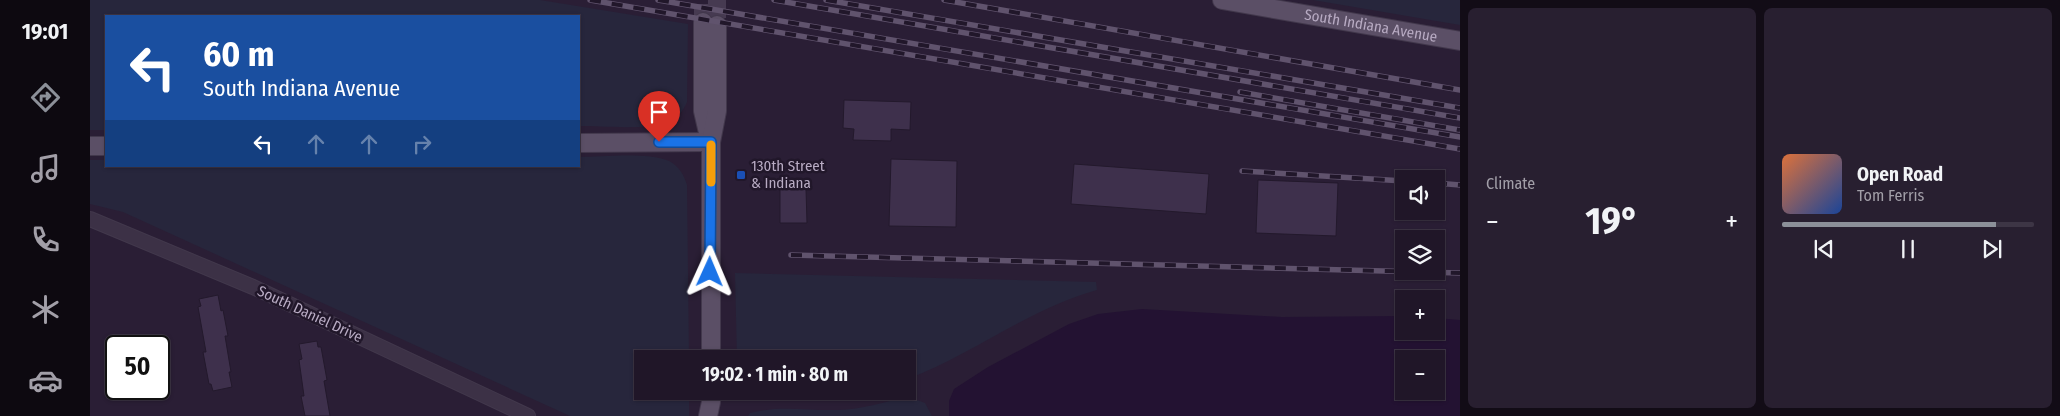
<!DOCTYPE html>
<html lang="en">
<head>
<meta charset="utf-8">
<style>
  body { margin:0; font-family:"Fira Sans Condensed",sans-serif; background:#281f30; color:#f1f3f6; height:100vh; display:flex; flex-direction:column; font-size:19px; white-space:nowrap }
  * { box-sizing:border-box; margin:0 }
  p { font-size:16px; color:#a29fa8 }
  .icon { flex:none; width:28px; height:28px; fill:none; stroke:currentColor; stroke-width:2; stroke-linecap:round; stroke-linejoin:round }
  .map { position:relative; flex:1; overflow:hidden }
  .side { display:flex; flex-direction:column; gap:8px; padding:8px; background:#120c16; width:600px }
  .side>* { flex:none }
  .hud { position:absolute; left:15px; top:15px; width:475px; height:152px; border-radius:0px; box-shadow:0 1px 4px #0004,0 0 0 1px #3d3545; background:#1a4fa0; color:#fff; overflow:hidden }
  .controls { position:absolute; left:1305px; top:170px; display:grid; gap:10px }
  .controls a { display:grid; place-items:center; width:50px; height:50px; border-radius:0px; background:#201628; box-shadow:0 1px 4px #0004,0 0 0 1px #3d3545; font-size:25px }
  .speed { position:absolute; left:15px; top:335px; display:flex; gap:10px; font-size:25px; font-weight:700; text-align:center }
  .speed>* { display:grid; place-content:center; width:65px; height:65px; border-radius:50%; background:#201628; box-shadow:0 1px 4px #0004,0 0 0 1px #3d3545; line-height:1 }
  .speed .limit { border:2px solid #111; border-radius:8px; background:#fff; color:#111 }
  .pin { position:absolute; display:grid; place-items:center; width:42px; height:42px; color:#fff; margin:-51px -21px; border-radius:50% 50% 50% 0; rotate:-45deg; box-shadow:0 0 5px #0007 }
  .pin .icon { rotate:45deg }
  .me { position:absolute; width:55px; margin:-28px; rotate:1deg; stroke-linejoin:round; filter:drop-shadow(0 0 4px #0008) }
  .turn { display:flex; align-items:center; gap:18px; height:105px; padding:0 15px; font-size:22px }
  .turn .icon { width:65px; height:65px; stroke-width:2.5 }
  .turn b { display:block; font-size:35px; line-height:42px }
  .lanes { display:flex; align-items:center; height:48px; padding:0 15px; background:#0003; justify-content:center; gap:25px; direction:ltr }
  .lanes .off { opacity:.35 }
  .big { font-size:38px; font-weight:700; line-height:1.1 }
  .side .tile { flex:1; display:flex; flex-direction:column; justify-content:center; gap:8px; min-width:0; padding:0 18px; border-radius:8px; background:#281f30 }
  .song { display:flex; align-items:center; gap:15px }
  .cover { width:60px; height:60px; border-radius:8px; background:linear-gradient(135deg,hsl(20 70% 55%),hsl(220 70% 35%)) }
  .played { height:5px; border-radius:2px; background:linear-gradient(90deg,#8c9099 85%,#3d3545 85%) }
  .keys { display:flex; justify-content:space-around; direction:ltr }
  .heat { display:flex; justify-content:space-between; align-items:center; font-size:28px; direction:ltr }
  .side .tiles { flex:1; display:grid; gap:8px; grid-template-columns:repeat(2,1fr) }
  .trip { position:absolute; left:544px; top:350px; width:282px; height:50px; border-radius:0px; background:#201628; box-shadow:0 1px 4px #0004,0 0 0 1px #3d3545; font-weight:700; line-height:50px; text-align:center }
  main { display:flex; flex:1; min-height:0 }
  .menu { display:flex; flex-direction:column; width:90px; justify-content:space-around; align-items:center; background:#0d0910; color:#a29fa8 }
  .menu .icon { width:35px; height:35px }
  .menu .current { color:#8c9099 }
  .menu b { font-size:22px; color:#f1f3f6 }
  .map>svg:first-child { display:block }
</style>
</head>
<body>
<main>
<nav class="menu">
<b>19:01</b>
<svg class="icon current" aria-label="directions" viewBox="0 0 24 24"><path d="M12 3l9 9-9 9-9-9zM9 14v-3h6M13 9l2 2-2 2"/></svg>
<svg class="icon" aria-label="music" viewBox="0 0 24 24"><path d="M9 18V5l10-2v13"/><circle cx="6" cy="18" r="3"/><circle cx="16" cy="16" r="3"/></svg>
<svg class="icon" aria-label="phone" viewBox="0 0 24 24"><path d="M5 4h4l2 5-3 2q2 4 5 5l2-3 5 2v4C11 20 4 13 5 4z"/></svg>
<svg class="icon" aria-label="climate" viewBox="0 0 24 24"><path d="M12 3v18M4 7l16 10M4 17L20 7"/></svg>
<svg class="icon" aria-label="car" viewBox="0 0 24 24"><path d="M5 17H2v-5l4-1 3-4h7l3 4 3 1v5h-3M9 17h6M6 11h13"/><circle cx="7" cy="17" r="2"/><circle cx="17" cy="17" r="2"/></svg>
</nav>
<div class="map">
<svg width="1370" height="416" viewBox="0 0 1370 416">
  <rect width="100%" height="100%" fill="#2a1e35"/>
  <!-- green -->
  <g fill="#27263c">
    <path d="M0,0H450L598,24L597,102C593,112 586,119 575,123C558,130 510,126 489,126V16H16V130H0Z"/>
    <path d="M1223,0H1370V25Z"/>
    <path d="M489,157C513,157 557,152 579,161C589,166 594,175 597,185L599,359H552V391H599V416H480L33,212L0,204V160H16V166H489Z"/>
    <path d="M645,273L1006,282L1007,290C939,309 883,354 818,379V359H647Z"/>
    <path d="M668,391H777C742,397 703,400 668,391Z"/>
    <path d="M816,396L835,403L842,416H658L660,413C689,405 719,411 748,410C771,409 795,403 816,396Z"/>
  </g>
  <!-- water -->
  <path fill="#231232" fill-rule="evenodd" d="M1052,309L1192,317L1314,316V331H1346V318L1370,320V416H859V401L864,389L898,367L979,324L1008,314ZM1314,359H1346V391H1314Z"/>
  <!-- building -->
  <g fill="#3e304c" stroke="#23192c">
    <path d="M754,100L821,102L820,130L801,129V141L763,140L764,129L753,128Z"/>
    <path d="M801,159L867,161L866,227L799,226Z"/>
    <path d="M984,164L1119,174L1116,214L981,204Z"/>
    <path d="M1168,180L1248,183L1246,236L1166,233Z"/>
    <path d="M690,189H716L717,223H690Z"/>
    <path d="M128,295L131,311L133,310L138,336H135L141,372H139L142,387L123,391L121,384H119L113,352H116L108,307L111,306L109,299Z"/>
    <path d="M227,341L228,347H231L237,380L234,381L240,416H215L211,396H214L209,360L212,359L209,344Z"/>
  </g>
  <g fill="none" stroke-linecap="round" stroke-linejoin="round">
    <!-- major-tunnel -->
    <g stroke="#463a51" stroke-width="18" stroke-dasharray="18 9" stroke-linecap="butt">
      <path d="M627,0V25"/>
      <path d="M613,22V0"/>
    </g>
    <defs>
      <path id="minor" d="M0,219L163,287L438,416"/>
      <g id="major">
        <path id="s1" d="M1132,0L1370,41"/>
        <path d="M613,22V111L619,137"/>
        <path d="M489,143L621,142"/>
        <path d="M0,146H16"/>
        <path d="M621,359V142L627,111V25"/>
        <path d="M618,416L621,402V391"/>
      </g>
    </defs>
    <!-- minor casing -->
    <use href="#minor" stroke="#42384c" stroke-width="16"/>
    <!-- major casing -->
    <use href="#major" stroke="#42384c" stroke-width="20"/>
    <!-- minor -->
    <use href="#minor" stroke="#3c3146" stroke-width="14"/>
    <!-- major -->
    <use href="#major" stroke="#5b4f66" stroke-width="18"/>
    <defs>
      <g id="rail">
        <path d="M500,0L1370,149"/>
        <path d="M568,0L1370,137"/>
        <path d="M684,0L1370,118"/>
        <path d="M736,0L1370,108"/>
        <path d="M854,0L1370,90"/>
        <path d="M1150,92L1370,130"/>
        <path d="M1152,171L1314,181"/>
        <path d="M1346,183L1370,185"/>
        <path d="M701,255L1370,273"/>
      </g>
    </defs>
    <!-- rail casing -->
    <use href="#rail" stroke="#60536d" stroke-width="5.5"/>
    <!-- rail -->
    <use href="#rail" stroke="#21172a" stroke-width="4" stroke-dasharray="11" stroke-linecap="butt"/>
  </g>
  <g fill="none" stroke-linecap="round" stroke-linejoin="round">
    <defs>
      <path id="route" d="M569,142H621L620,272"/>
    </defs>
    <!-- route casing -->
    <use href="#route" stroke="#114b97" stroke-width="12"/>
    <!-- route -->
    <use href="#route" stroke="#1a73e8" stroke-width="9"/>
    <!-- slow -->
    <path stroke="#f59e0b" stroke-width="9" d="M621,145V182"/>
  </g>
  <!-- markers -->
  <rect fill="#1a4fb4" stroke="#21172a" stroke-width="2" x="646" y="170" width="10" height="10" rx="2.5"/>
  <g text-anchor="middle" stroke-width="5" stroke-linejoin="round" paint-order="stroke">
    <!-- street labels -->
    <g font-size="15" fill="#b8abc3" stroke="#21172a">
      <text dy="5" stroke="none"><textPath href="#s1" startOffset="151">South Indiana Avenue</textPath></text>
      <text transform="translate(220 314) rotate(25)" y="5">South Daniel Drive</text>
    </g>
    <!-- poi labels -->
    <g font-size="15" fill="#b8abc3" stroke="#21172a" text-anchor="start">
      <text x="661" y="171">130th Street<tspan x="661" dy="17">&amp; Indiana</tspan></text>
    </g>
  </g>
</svg>
<div class="controls">
<a><svg class="icon" aria-label="sound" viewBox="0 0 24 24"><path d="M4 9h4l5-4v14l-5-4H4zM17 9q2 3 0 6"/></svg></a>
<a><svg class="icon" aria-label="layers" viewBox="0 0 24 24"><path d="M12 4l9 5-9 5-9-5zM3 14l9 5 9-5"/></svg></a>
<a>+</a>
<a>−</a>
</div>
<div class="speed"><div class="limit">50</div></div>
<div class="pin" style="left:569px;top:142px;background:#d93025"><svg class="icon" aria-label="arrive" viewBox="0 0 24 24"><path d="M6 21V4h12l-3 4 3 4H6"/></svg></div>
<svg class="me" style="left:620px;top:272px" viewBox="-20 -20 40 40"><path d="M0-17L14 15 0 8-14 15z" fill="#1a73e8" stroke="#fff" stroke-width="4"/></svg>
<div class="trip">19:02 · 1 min · 80 m</div>
<div class="hud">
<div class="turn"><svg class="icon" aria-label="left" viewBox="0 0 24 24"><path d="M17 20v-9H6M10 6l-5 5 5 5"/></svg><div><b>60 m</b>South Indiana Avenue</div></div>
<div class="lanes"><svg class="icon" aria-label="left" viewBox="0 0 24 24"><path d="M17 20v-9H6M10 6l-5 5 5 5"/></svg><svg class="icon off" aria-label="ahead" viewBox="0 0 24 24"><path d="M12 20V5M6 11l6-6 6 6"/></svg><svg class="icon off" aria-label="ahead" viewBox="0 0 24 24"><path d="M12 20V5M6 11l6-6 6 6"/></svg><svg class="icon off" aria-label="right" viewBox="0 0 24 24"><path d="M7 20v-9h11M14 6l5 5-5 5"/></svg></div>
</div>
</div>
<section class="side">
<div class="tiles">
<div class="tile"><p>Climate</p>
<div class="heat"><a>−</a><b class="big">19°</b><a>+</a></div>
</div>
<div class="tile">
<div class="song"><i class="cover"></i><div><b>Open Road</b><p>Tom Ferris</p></div></div>
<div class="played"></div>
<div class="keys"><svg class="icon" aria-label="previous" viewBox="0 0 24 24"><path d="M18 5L8 12l10 7zM5 5v14"/></svg><svg class="icon" aria-label="pause" viewBox="0 0 24 24"><path d="M8 5v14M16 5v14"/></svg><svg class="icon" aria-label="next" viewBox="0 0 24 24"><path d="M6 5l10 7-10 7zM19 5v14"/></svg></div>
</div>
</div>
</section>
</main>
</body>
</html>
